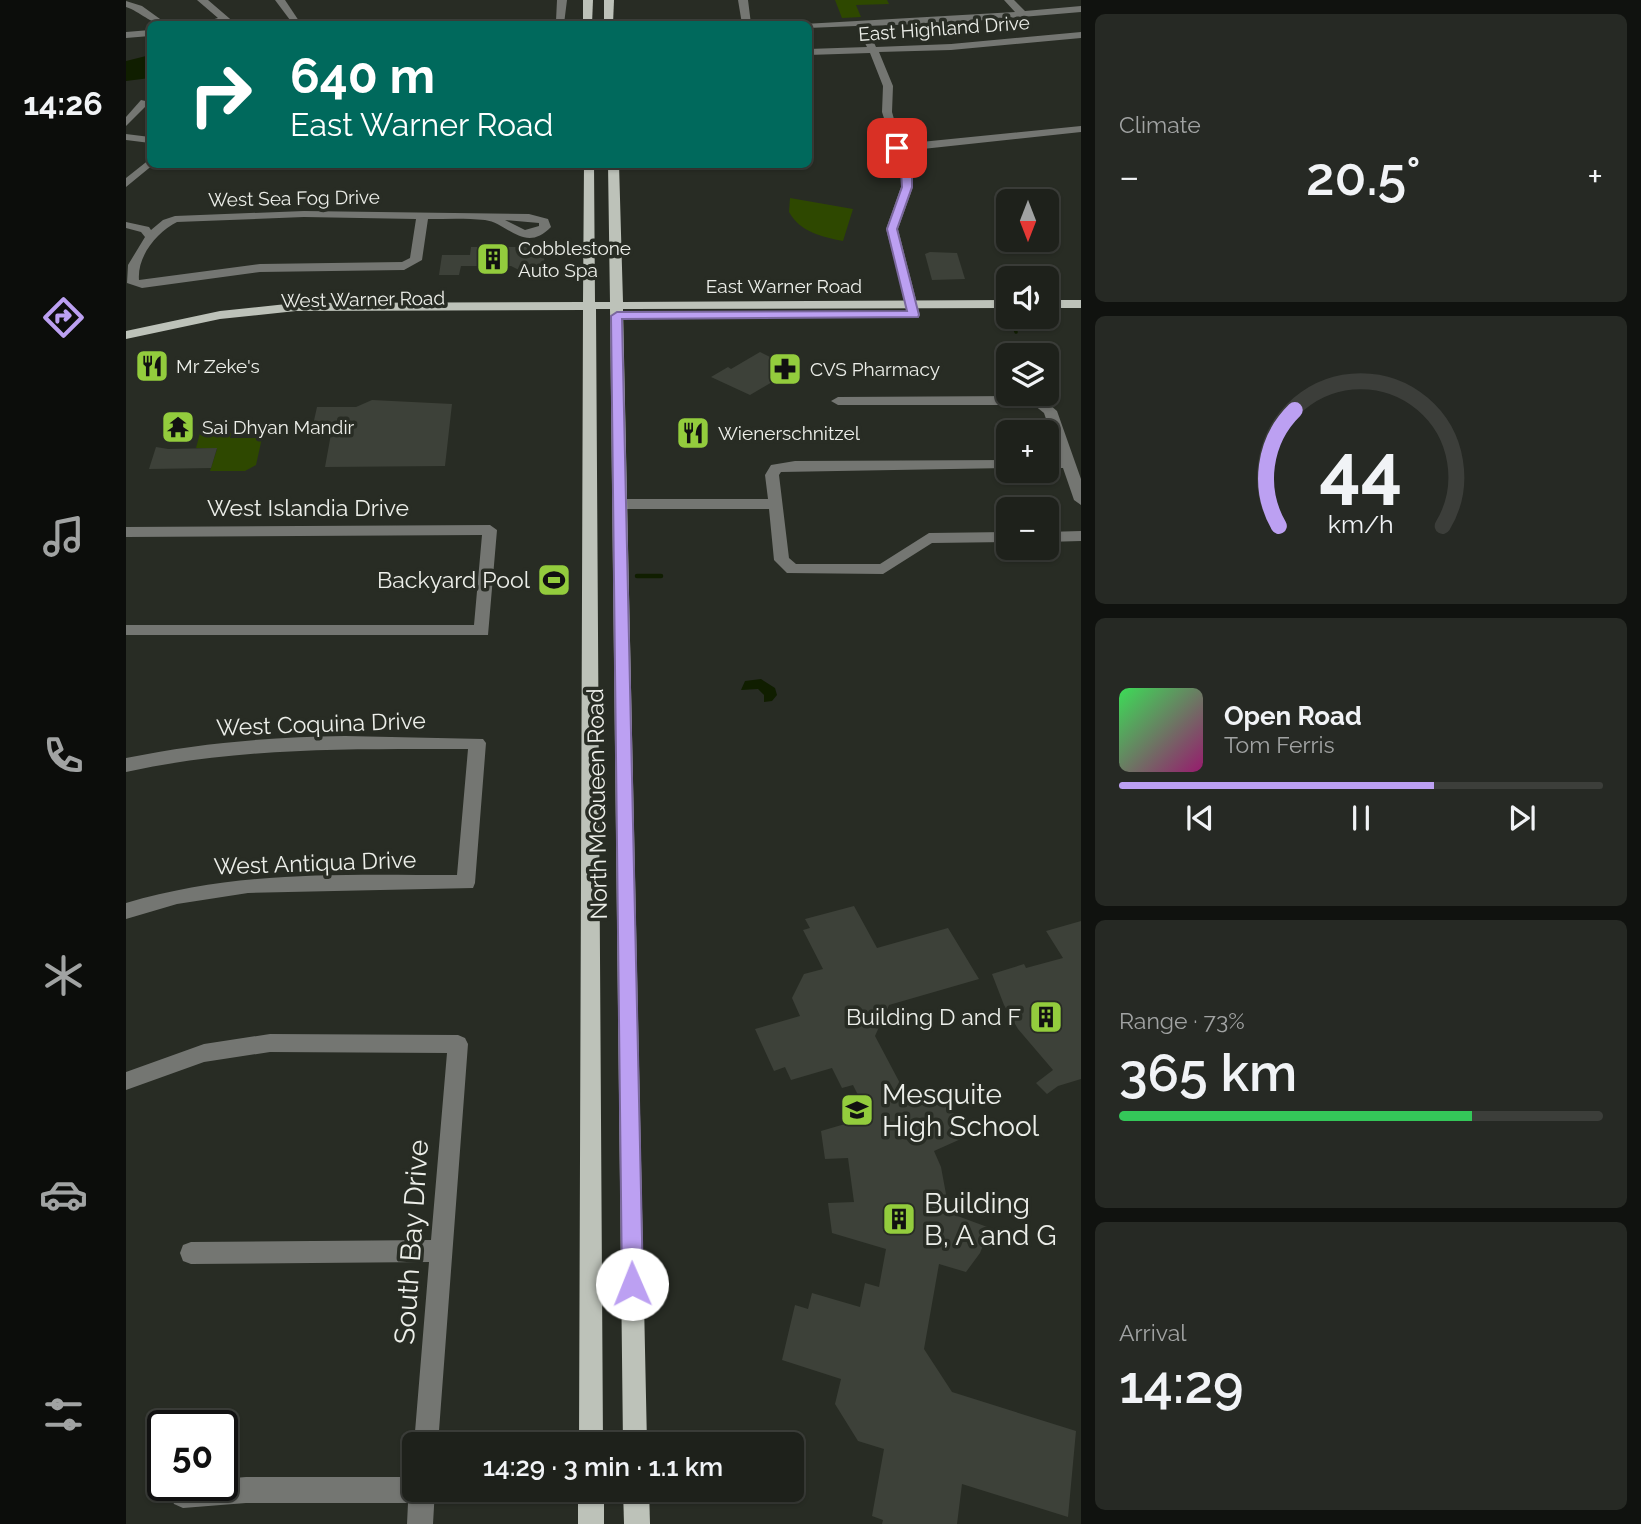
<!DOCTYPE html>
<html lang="en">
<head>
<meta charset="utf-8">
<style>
  body { margin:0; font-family:Raleway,sans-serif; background:#262924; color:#f1f3f6; height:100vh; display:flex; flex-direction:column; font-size:26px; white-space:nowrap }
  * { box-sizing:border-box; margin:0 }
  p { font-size:23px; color:#a1a3a3 }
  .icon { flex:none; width:38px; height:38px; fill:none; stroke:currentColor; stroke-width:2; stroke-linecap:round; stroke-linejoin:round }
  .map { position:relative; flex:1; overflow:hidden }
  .panel { display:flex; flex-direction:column; gap:14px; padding:14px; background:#10120f; width:560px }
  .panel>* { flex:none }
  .hud { position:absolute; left:21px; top:21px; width:665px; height:147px; border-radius:10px; box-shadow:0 2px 5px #0004,0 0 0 2px #3c3e3a; background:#00695c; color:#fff; overflow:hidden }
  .needle { width:46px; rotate:180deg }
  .tools { position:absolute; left:870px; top:189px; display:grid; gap:14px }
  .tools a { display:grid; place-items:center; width:63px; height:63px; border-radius:10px; background:#1e211b; box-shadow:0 2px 5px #0004,0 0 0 2px #3c3e3a; font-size:35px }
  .speed { position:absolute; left:21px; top:1410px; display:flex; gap:14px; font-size:35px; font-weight:700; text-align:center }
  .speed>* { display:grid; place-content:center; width:91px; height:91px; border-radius:50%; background:#1e211b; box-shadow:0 2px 5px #0004,0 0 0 2px #3c3e3a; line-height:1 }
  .speed .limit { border:4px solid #111; border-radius:10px; background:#fff; color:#111 }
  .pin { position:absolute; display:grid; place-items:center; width:60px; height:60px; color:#fff; margin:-30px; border-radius:14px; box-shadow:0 4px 10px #0006 }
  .me { position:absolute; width:77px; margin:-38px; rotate:359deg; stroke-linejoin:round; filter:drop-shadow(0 0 5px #0008) }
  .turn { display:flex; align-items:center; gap:24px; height:147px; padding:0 28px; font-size:32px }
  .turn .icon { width:91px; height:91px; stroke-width:2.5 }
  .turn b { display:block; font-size:49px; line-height:60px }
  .big { font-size:52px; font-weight:600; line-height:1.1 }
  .panel .widget { flex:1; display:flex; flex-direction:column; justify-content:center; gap:10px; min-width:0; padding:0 24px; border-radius:10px; background:#262924 }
  .panel .dial { align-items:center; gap:0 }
  .dial svg { height:182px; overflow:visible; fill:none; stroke:#3c3e3a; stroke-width:7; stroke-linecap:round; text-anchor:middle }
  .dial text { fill:#f1f3f6; stroke:none }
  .song { display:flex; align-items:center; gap:21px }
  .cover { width:84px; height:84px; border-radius:10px; background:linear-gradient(135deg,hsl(130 70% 55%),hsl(320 70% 35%)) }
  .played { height:7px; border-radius:4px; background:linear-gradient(90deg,#bca0f2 65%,#3c3e3a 65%) }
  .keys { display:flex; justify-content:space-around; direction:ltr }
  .heat { display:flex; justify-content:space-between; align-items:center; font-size:38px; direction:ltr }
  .charge { height:10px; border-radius:5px; background:linear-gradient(90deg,#34c759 73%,#3c3e3a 0) }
  .trip { position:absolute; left:276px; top:1432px; width:402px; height:70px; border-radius:10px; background:#1e211b; box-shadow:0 2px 5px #0004,0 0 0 2px #3c3e3a; font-weight:600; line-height:70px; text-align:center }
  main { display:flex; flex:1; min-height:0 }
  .menu { display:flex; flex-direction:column; width:126px; justify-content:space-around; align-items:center; background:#0c0d0b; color:#a1a3a3 }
  .menu .icon { width:49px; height:49px }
  .menu .active { color:#bca0f2 }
  .menu b { font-size:32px; color:#f1f3f6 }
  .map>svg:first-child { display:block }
</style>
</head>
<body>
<main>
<nav class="menu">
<b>14:26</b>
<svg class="icon active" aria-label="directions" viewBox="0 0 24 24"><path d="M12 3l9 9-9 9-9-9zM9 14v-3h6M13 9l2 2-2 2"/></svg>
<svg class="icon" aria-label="music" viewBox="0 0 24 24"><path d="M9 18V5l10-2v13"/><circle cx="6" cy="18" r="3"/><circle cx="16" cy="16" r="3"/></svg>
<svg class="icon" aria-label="phone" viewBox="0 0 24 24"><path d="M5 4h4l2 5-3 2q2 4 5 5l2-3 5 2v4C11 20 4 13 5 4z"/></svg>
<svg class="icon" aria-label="climate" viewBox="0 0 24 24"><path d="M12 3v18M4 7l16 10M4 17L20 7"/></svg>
<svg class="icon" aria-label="car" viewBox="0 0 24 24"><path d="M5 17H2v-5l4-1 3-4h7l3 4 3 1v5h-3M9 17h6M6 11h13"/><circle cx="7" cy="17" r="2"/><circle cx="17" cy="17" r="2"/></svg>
<svg class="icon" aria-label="filters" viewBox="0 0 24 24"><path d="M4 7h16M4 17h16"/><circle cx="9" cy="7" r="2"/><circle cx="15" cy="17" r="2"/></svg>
</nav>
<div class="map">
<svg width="955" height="1524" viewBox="0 0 955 1524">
  <rect width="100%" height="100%" fill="#282c24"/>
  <!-- green -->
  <g fill="#2e4800">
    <path d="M709,0H761L763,4L730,5L735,17L716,18Z"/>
    <path d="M664,198L727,209L717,241C696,237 674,232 663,212Z"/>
    <path d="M74,433H105L104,438H136L130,465L119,471H84L91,449L70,448Z"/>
  </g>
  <!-- water -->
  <g fill="#101e00">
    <path d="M24,55V78L0,81V61Z"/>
    <path d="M635,679L649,688L651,695L646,701L638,702V695L632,689L615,690L619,681Z"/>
  </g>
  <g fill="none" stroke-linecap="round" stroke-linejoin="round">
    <!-- stream-far1 -->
    <path stroke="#101e00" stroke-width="3.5" d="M886,320L890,332"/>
    <!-- stream -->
    <path stroke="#101e00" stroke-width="4.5" d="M511,576H535"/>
  </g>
  <!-- building -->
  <g fill="#3d4139">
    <path d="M345,247H419L418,263L406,271H395L385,266H335L333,275H313L316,255H344Z"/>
    <path d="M804,252L831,253L839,279L806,280L799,254Z"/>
    <path d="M634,352L668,369L624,395L585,377L602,367L605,369Z"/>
    <path d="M246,400L326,404L319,466L199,467L205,434H185L191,407H230Z"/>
    <path d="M552,429H582L583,440H553Z"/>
    <path d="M30,447L42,449L91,448L85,468L23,469Z"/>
    <path d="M728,906L751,948L822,928L853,979L763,1005L749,1036L785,1104L809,1096L829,1114L846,1134L808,1151L815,1167L820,1194L818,1211L864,1228L854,1253L840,1272L813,1264L798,1349L826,1392L950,1431L942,1517L836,1484L831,1524H756L757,1520L746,1516L758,1449L732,1441L709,1404L715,1379L656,1360L669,1305L682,1309L686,1293L734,1307L739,1283L753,1287L760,1249L706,1233L702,1203L728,1202L722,1158L699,1159L695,1131L743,1117L727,1085L716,1088L706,1068L665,1080L659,1067L648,1071L629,1029L674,1016L666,998L678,974L697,969L677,930L684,928L679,919Z"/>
    <path d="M955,921V1079L932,1086L921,1094L910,1083L927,1070L892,1029L878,1005L866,974L898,964L900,968L937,958L920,931Z"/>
  </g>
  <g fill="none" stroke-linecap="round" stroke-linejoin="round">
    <!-- minor -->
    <g fill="#747672" fill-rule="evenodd">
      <path d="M71,0H82L110,24H71L92,18Z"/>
      <path d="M149,0H159L175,24H167Z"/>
      <path d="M431,0H441L438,24H343L348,21H430Z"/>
      <path d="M612,0H622L625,24H616Z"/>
      <path d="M878,0H888L899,11L955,6V12L823,23L740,26L750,47L825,44L955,32V38L825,50L753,52L767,86L766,112L775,144L955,126V132L778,151L787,171V187L772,229L794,315L792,318H784L760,229L775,187V171L756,112L757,86L744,53L682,55V49L741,47L730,26L682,28V24H678L889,12Z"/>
      <path d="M0,1L16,6L41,24C25,25 15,12 0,7Z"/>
      <path d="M24,30V36L0,38V32Z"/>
      <path d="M15,100L24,102L0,126V117Z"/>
      <path d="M0,134L24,137V143L0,140Z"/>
      <path d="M24,159V164H28L0,187V178Z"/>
      <path d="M99,164H400L395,167L113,170Z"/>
      <path d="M178,211L403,214L422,219L425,227C399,254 382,223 359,220C340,218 320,219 302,219L296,260L278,270L134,272L16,288L1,283L2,265L19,237L15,232L0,228V222L23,227L25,230L37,220L49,216ZM178,217L290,219L284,258L276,262L134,264L13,280C11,256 31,232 51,222ZM379,220L413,223V226L399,230Z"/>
      <path d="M901,396L917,399L931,411L955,479V505L948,500L937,468H920V460H934L918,413L908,405H712L705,401L712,397Z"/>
      <path d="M882,460V468L655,472L653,475L663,558L670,564H754L803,533L882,532V542L806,543L757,574L661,573L648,560L643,509H495L488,504L495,499H642L639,475L645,465L669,461Z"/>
      <path d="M364,525L371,530L362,635H0V625H348L356,535L0,537V527Z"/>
      <path d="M955,531V541L920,542V532Z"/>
      <path d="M219,736L357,739L360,743L349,883L347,888L122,893L51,904L0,919V903C112,870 216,875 331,875L342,749C226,749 113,747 0,772V758C73,743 144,737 219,736Z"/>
      <path d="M144,1034L332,1035L339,1038L342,1044L312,1444H289V1447L288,1444L303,1262L65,1264L57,1261L54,1253L57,1245L65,1242L305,1240L321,1053L144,1052L78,1062L0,1090V1072L78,1044Z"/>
      <path d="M120,1477H289V1489H309L307,1524H281L282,1503H120L57,1508L48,1504L44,1495L49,1486H96V1479Z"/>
    </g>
    <!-- major -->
    <g fill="#bdc2b9" fill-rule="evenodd">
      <path d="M457,0H467L466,24H457Z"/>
      <path d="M478,0H488L487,24H478Z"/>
      <path d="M458,164H468L469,302H484L482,164H493L497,302L882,300V308L497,309L521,1444H497L484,309H470L477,1444H453L457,310L170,311L94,319L0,339V331L94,311L170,303L457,302Z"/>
      <rect x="920" y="300" width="35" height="8"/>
      <rect x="452" y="1489" width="26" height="35"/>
      <path d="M497,1489H523L524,1524H498Z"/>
    </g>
  </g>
  <!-- route -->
  <path fill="#bca0f2" stroke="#7a689d" stroke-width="2" d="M771,145L775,148L786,171V187L771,229L793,315L792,317L496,319L517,1284L514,1292L506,1295L499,1292L496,1284L485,316L491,312L781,311L761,229L776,187L775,171L766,148Z"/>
  <!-- icons -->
  <defs>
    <symbol id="building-square" viewBox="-11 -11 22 22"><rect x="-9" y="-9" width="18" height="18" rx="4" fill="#93cc3d" stroke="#282c24"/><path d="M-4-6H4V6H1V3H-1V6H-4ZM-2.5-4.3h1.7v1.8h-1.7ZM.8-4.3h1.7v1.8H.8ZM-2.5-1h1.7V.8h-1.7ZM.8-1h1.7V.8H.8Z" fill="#111"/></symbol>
    <symbol id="restaurant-square" viewBox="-11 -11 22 22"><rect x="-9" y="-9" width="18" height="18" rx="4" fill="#93cc3d" stroke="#282c24"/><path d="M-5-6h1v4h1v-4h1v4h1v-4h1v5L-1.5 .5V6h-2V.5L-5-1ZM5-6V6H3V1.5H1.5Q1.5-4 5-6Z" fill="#111"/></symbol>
    <symbol id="pharmacy-square" viewBox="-11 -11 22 22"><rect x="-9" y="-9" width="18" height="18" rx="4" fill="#93cc3d" stroke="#282c24"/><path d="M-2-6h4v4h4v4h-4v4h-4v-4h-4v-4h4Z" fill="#111"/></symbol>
    <symbol id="temple-square" viewBox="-11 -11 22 22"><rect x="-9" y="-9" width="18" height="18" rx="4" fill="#93cc3d" stroke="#282c24"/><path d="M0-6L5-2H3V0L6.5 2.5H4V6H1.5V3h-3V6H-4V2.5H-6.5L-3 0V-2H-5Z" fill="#111"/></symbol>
    <symbol id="stadium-square" viewBox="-11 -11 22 22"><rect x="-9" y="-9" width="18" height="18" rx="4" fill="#93cc3d" stroke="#282c24"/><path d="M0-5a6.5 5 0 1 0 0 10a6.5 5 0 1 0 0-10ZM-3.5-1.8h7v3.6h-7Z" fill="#111"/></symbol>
    <symbol id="school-square" viewBox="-11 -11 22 22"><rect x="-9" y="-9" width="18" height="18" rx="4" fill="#93cc3d" stroke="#282c24"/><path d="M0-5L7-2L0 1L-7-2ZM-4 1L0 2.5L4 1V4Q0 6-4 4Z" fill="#111"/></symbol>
  </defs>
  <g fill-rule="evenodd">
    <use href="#building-square" x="348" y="240" width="38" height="38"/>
    <use href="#restaurant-square" x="7" y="347" width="38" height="38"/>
    <use href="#pharmacy-square" x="640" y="350" width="38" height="38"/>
    <use href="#temple-square" x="33" y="408" width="38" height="38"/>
    <use href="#restaurant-square" x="548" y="414" width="38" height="38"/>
    <use href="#stadium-square" x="409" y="561" width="38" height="38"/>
    <use href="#building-square" x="901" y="998" width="38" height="38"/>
    <use href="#school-square" x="712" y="1091" width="38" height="38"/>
    <use href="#building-square" x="754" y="1200" width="38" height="38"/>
  </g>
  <g text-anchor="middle" stroke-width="7" stroke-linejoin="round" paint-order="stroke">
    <!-- far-street labels -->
    <g font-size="19" fill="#eceee9" stroke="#282c24">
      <text transform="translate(818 28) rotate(-4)" y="7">East Highland Drive</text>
      <text transform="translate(168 198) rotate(-1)" y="7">West Sea Fog Drive</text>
      <text x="658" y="293">East Warner Road</text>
      <text transform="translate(237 299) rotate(-1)" y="7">West Warner Road</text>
    </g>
    <!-- far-poi labels -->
    <g font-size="19" fill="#eceee9" stroke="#282c24" text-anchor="start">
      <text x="392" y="255">Cobblestone<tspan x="392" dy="22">Auto Spa</tspan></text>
      <text x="50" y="373">Mr Zeke's</text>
      <text x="684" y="376">CVS Pharmacy</text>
      <text x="76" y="434">Sai Dhyan Mandir</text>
      <text x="592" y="440">Wienerschnitzel</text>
    </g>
    <!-- street labels -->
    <g font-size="23" fill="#eceee9" stroke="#282c24">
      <text x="182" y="516">West Islandia Drive</text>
      <text transform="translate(195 724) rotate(-2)" y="8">West Coquina Drive</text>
      <text transform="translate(471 804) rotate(-91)" y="8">North McQueen Road</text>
      <text transform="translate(189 863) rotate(-2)" y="8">West Antiqua Drive</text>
    </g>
    <!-- poi labels -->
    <g font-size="23" fill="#eceee9" stroke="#282c24" text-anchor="end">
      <text x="404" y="588">Backyard Pool</text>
      <text x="895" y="1025">Building D and F</text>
    </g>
    <!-- near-poi labels -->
    <g font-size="28" fill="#eceee9" stroke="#282c24" text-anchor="start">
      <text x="756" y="1104">Mesquite<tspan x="756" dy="32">High School</tspan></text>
      <text x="798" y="1213">Building<tspan x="798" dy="32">B, A and G</tspan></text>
    </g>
    <!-- near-street labels -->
    <g font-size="28" fill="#eceee9" stroke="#282c24">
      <text transform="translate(285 1242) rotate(-86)" y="10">South Bay Drive</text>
    </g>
  </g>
</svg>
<div class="tools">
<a><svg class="needle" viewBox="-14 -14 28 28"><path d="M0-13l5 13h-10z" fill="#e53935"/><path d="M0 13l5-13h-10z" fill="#a1a3a3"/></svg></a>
<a><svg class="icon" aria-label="sound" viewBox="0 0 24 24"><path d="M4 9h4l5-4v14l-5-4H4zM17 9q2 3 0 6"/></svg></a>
<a><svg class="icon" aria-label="layers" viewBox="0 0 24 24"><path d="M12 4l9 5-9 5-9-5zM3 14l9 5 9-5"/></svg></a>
<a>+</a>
<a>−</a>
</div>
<div class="speed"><div class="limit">50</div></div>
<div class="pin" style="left:771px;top:148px;background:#d93025"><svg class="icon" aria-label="arrive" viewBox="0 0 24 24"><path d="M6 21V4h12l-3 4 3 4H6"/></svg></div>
<svg class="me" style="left:506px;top:1284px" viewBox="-20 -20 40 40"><circle r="19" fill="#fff"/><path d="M0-13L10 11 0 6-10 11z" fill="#bca0f2"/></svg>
<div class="trip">14:29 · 3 min · 1.1 km</div>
<div class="hud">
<div class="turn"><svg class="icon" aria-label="right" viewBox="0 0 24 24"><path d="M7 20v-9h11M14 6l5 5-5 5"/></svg><div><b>640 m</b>East Warner Road</div></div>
</div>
</div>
<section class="panel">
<div class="widget"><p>Climate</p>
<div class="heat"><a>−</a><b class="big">20.5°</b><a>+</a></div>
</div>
<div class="widget dial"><svg viewBox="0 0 100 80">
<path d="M14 69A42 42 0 1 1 86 69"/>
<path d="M14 69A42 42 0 0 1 21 18" stroke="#bca0f2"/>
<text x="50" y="56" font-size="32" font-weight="700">44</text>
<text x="50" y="72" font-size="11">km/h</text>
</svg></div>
<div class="widget">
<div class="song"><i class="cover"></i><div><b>Open Road</b><p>Tom Ferris</p></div></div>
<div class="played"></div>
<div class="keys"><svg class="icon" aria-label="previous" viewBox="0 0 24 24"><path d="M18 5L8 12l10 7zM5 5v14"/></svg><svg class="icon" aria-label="pause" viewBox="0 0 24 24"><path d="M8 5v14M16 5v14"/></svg><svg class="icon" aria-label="next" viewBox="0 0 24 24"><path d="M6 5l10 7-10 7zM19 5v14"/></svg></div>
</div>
<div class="widget"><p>Range · 73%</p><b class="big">365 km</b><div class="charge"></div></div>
<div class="widget"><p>Arrival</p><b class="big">14:29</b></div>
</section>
</main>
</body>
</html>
